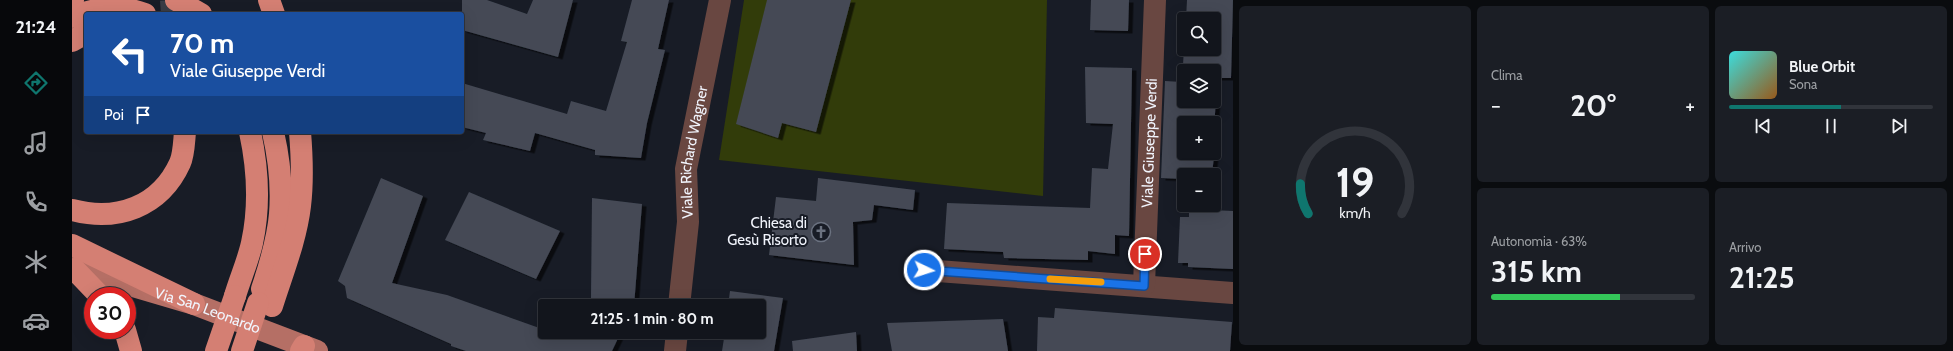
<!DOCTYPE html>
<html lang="it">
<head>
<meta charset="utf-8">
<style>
  body { margin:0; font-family:Cabin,sans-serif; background:#1b1e25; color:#f1f3f6; height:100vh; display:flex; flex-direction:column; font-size:15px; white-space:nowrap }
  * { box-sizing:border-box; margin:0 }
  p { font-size:13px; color:#9c9fa3 }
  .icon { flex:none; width:22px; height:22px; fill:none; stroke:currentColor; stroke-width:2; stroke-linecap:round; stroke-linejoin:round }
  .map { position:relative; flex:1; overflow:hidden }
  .details { display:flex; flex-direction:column; gap:6px; padding:6px; background:#0a0c0f; width:720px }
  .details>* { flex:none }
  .top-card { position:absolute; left:12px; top:12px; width:380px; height:122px; border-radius:4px; box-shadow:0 4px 16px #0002,0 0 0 1px #31343b; background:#1a4fa0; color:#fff; overflow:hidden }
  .buttons { position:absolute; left:1105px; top:12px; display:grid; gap:8px }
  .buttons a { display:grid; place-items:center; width:44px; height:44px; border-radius:4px; background:#12151c; box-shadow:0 4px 16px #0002,0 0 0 1px #31343b; font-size:20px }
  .speed { position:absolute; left:12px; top:287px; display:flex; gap:8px; font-size:20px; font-weight:700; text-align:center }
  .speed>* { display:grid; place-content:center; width:52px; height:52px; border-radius:50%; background:#12151c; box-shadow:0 4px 16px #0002,0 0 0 1px #31343b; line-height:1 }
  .speed .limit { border:6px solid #d22; background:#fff; color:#111 }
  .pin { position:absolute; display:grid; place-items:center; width:34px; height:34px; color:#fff; margin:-17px; border:2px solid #fff; border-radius:50%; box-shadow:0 1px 4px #0007 }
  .me { position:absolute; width:44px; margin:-22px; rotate:94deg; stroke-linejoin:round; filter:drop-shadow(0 0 3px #0008) }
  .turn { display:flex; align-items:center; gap:14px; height:84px; padding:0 20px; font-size:18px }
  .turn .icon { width:52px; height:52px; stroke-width:2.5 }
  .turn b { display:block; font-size:28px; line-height:34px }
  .then { display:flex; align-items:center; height:38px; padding:0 20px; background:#0003; gap:8px; font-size:15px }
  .big { font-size:30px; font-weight:700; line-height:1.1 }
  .details .tile { flex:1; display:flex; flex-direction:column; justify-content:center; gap:6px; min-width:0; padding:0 14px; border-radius:6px; background:#1b1e25 }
  .details .dial { align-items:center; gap:0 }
  .dial svg { height:104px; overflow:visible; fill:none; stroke:#31343b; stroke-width:7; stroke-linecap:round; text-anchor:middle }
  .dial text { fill:#f1f3f6; stroke:none }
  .song { display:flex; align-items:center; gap:12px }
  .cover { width:48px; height:48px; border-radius:6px; background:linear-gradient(135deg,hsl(180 70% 55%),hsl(30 70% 35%)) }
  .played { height:4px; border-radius:2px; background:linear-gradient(90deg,#0f766e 55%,#31343b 55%) }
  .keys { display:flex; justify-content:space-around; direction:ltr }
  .heat { display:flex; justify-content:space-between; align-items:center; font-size:22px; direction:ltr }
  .charge { height:6px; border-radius:3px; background:linear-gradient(90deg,#34c759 63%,#31343b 0) }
  .details .tiles { flex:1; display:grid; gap:6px; grid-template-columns:repeat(3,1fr) }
  .tile:first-child { grid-row:span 2 }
  .trip { position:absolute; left:466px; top:299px; width:228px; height:40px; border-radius:4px; background:#12151c; box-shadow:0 4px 16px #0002,0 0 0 1px #31343b; font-weight:700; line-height:40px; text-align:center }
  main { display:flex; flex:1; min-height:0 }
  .tab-bar { display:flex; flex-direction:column; width:72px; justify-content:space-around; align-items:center; background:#07080b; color:#9c9fa3 }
  .tab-bar .icon { width:28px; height:28px }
  .tab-bar .on { color:#0f766e }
  .tab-bar b { font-size:18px; color:#f1f3f6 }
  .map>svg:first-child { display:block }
</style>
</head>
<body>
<main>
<nav class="tab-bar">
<b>21:24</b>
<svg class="icon on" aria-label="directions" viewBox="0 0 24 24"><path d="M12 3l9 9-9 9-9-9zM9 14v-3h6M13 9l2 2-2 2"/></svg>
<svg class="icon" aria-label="music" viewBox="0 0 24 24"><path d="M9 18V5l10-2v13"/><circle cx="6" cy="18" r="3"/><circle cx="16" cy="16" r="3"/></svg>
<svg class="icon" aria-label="phone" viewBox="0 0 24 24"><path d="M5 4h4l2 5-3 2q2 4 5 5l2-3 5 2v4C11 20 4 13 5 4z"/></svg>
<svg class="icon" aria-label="climate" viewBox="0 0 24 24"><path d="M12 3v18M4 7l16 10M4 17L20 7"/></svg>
<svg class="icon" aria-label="car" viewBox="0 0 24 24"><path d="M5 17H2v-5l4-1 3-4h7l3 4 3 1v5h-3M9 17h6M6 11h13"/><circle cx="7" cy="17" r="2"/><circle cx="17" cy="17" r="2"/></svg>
</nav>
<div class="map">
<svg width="1161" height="351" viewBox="0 0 1161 351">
  <defs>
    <filter id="shadow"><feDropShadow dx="4.5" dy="2.5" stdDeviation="0" flood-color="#0009"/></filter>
  </defs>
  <rect width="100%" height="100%" fill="#181c26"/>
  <!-- green -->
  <path fill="#323c0a" d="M672,0H975L971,196L647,160Z"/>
  <!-- building -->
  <g fill="#444955" fill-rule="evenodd" filter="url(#shadow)">
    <path d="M390,0H415L455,14L461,0H501L486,57L390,30Z"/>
    <path d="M560,0H597L586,49L593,50L575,123L569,158L523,155V150L463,133L458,151L411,140L414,133L390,127V83L495,114L499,101L534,111L555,42L549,41Z"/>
    <path d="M695,0H779L744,132L710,123L706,138L664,124Z"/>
    <path d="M1019,0H1057L1056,31L1018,30Z"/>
    <path d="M1115,0H1161L1159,78H1145L1142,132V123H1112V153H1142V136H1144L1140,175H1112V179L1089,178L1093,81L1110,82L1112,48L1142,49V19H1114ZM1112,71H1142V101H1112Z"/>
    <path d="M1013,67L1060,68L1057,236L1043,235V254L1016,251V260L932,258L931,252L872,249L875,203L1018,208L1020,168L1036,169L1041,124L1014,123Z"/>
    <path d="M309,178L351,196L320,283L375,295L473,330V332H478L498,339L502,332H549L540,351H394L379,346V344L275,298L273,286L266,281Z"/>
    <path d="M746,178L843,190L841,210L802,205L800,220L781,222L782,265L697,255L704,197L744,201Z"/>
    <path d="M397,192L488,231L464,279L373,240Z"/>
    <path d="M520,198L570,204L562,306H515L519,298Z"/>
    <path d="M1117,209L1161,211V269L1116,267V263H1106L1108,217H1117Z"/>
    <path d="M658,291L711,298L702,351H650L653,332H687V306H656Z"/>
    <path d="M983,308L1160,322L1158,351H965L966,317L982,318Z"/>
    <path d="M931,319L936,351H820L815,323Z"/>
    <path d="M784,332L785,351H721L720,341Z"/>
  </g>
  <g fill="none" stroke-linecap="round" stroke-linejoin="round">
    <!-- highway-tunnel -->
    <path stroke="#393c46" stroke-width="22" stroke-dasharray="22 11" stroke-linecap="butt" d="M99,0L100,14"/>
    <!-- street -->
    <g stroke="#694741" stroke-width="22">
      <path d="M852,270L1161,293"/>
      <path id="s1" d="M1072,285L1083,0"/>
      <path id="s2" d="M607,306L616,222L614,169L648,0"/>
      <path d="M603,351L605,332"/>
    </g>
    <!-- primary -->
    <path stroke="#b56f65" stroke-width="22" id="s3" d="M0,268L122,304L245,351"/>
    <!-- highway -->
    <g stroke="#d47f73" stroke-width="22">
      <path d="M0,0H1"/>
      <path d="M104,0L129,14"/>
      <path d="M197,0L202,14"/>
      <path d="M0,17C23,8 49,5 73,14"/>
      <path d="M0,41L14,33"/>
      <path d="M0,210C45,222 88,207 108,163C112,154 112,141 113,132"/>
      <path d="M0,245L122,304"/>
      <path d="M2,269L28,296"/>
      <path d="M190,289C198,265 206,239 208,214C210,188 207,158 201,132"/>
      <path d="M163,296C168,279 176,261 180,243C188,206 186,169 178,132"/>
      <path d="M200,306C210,274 224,240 228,206C231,181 230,156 228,132"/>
      <path d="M53,330L59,351"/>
      <path d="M229,351L232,346"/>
    </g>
    <!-- highway-bridge -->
    <g stroke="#d47f73" stroke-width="22">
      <path d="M144,351L163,296"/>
      <path d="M170,351L186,303"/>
    </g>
  </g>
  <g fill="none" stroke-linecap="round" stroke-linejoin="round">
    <defs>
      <path id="route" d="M852,270L1072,286L1073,254"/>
    </defs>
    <!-- route casing -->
    <use href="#route" stroke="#114b97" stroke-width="10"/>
    <!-- route -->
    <use href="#route" stroke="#1a73e8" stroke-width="7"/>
    <!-- slow -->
    <path stroke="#f59e0b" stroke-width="7" d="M978,279L1029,282"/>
  </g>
  <!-- icons -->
  <defs>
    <symbol id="church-ring" viewBox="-11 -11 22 22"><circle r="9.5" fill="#181c26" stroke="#6b7280" stroke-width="1.5"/><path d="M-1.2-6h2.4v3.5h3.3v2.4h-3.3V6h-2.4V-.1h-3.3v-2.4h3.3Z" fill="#6b7280"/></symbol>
  </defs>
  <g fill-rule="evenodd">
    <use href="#church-ring" x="738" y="221" width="22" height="22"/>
  </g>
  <g text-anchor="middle" stroke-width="4" stroke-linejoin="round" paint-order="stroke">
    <!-- street labels -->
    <g font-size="15" fill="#f1f4fc" stroke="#181c26">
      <text dy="5" stroke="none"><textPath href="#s1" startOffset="142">Viale Giuseppe Verdi</textPath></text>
      <text dy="5" stroke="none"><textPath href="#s2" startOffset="155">Viale Richard Wagner</textPath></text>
      <text dy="5" stroke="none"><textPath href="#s3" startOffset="142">Via San Leonardo</textPath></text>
    </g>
    <!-- poi labels -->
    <g font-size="15" fill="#f1f4fc" stroke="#181c26" text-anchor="end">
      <text x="735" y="228">Chiesa di<tspan x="735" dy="17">Gesù Risorto</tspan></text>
    </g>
  </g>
</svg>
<div class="buttons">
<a><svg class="icon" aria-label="search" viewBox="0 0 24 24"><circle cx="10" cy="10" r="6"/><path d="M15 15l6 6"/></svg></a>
<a><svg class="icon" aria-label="layers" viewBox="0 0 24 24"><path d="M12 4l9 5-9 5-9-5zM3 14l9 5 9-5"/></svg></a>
<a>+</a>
<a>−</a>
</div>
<div class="speed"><div class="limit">30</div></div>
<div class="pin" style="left:1073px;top:254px;background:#d93025"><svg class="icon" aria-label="arrive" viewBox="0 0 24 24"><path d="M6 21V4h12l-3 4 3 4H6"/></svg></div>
<svg class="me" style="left:852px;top:270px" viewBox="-20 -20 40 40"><circle r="17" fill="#1a73e8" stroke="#fff" stroke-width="3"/><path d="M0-11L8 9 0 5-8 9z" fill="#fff"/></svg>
<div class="trip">21:25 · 1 min · 80 m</div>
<div class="top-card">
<div class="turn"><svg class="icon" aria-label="left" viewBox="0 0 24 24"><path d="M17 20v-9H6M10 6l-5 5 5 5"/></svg><div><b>70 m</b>Viale Giuseppe Verdi</div></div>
<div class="then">Poi<svg class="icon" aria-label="arrive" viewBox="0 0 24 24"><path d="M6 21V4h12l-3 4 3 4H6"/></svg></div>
</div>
</div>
<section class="details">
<div class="tiles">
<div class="tile dial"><svg viewBox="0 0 100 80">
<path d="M14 69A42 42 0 1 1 86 69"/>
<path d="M14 69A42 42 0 0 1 8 46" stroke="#0f766e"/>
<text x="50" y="56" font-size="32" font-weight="700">19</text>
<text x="50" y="72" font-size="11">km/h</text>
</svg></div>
<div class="tile"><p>Clima</p>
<div class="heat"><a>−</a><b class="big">20°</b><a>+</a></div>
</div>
<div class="tile">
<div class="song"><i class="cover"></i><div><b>Blue Orbit</b><p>Sona</p></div></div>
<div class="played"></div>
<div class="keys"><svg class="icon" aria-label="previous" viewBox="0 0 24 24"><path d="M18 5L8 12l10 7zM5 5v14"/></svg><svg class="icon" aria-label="pause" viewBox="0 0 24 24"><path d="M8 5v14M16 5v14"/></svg><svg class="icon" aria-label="next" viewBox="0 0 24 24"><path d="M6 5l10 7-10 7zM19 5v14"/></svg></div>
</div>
<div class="tile"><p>Autonomia · 63%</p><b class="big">315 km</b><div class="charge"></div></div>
<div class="tile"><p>Arrivo</p><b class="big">21:25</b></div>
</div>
</section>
</main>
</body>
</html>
